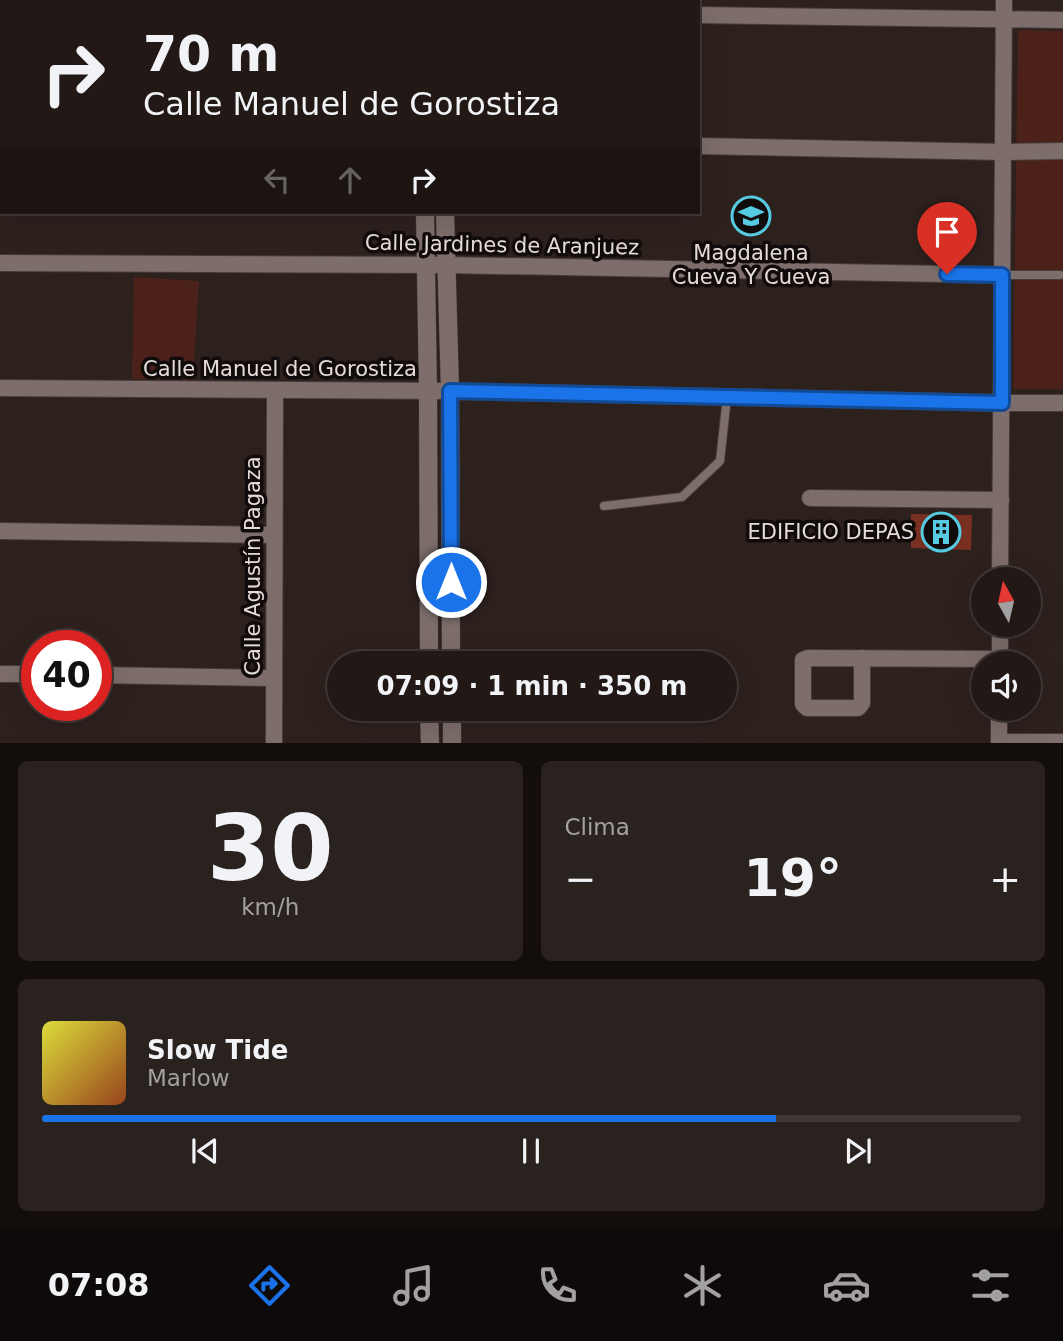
<!DOCTYPE html>
<html lang="es">
<head>
<meta charset="utf-8">
<style>
  body { margin:0; font-family:"DejaVu Sans",sans-serif; background:#2a221f; color:#f1f3f6; height:100vh; display:flex; flex-direction:column; font-size:26px; white-space:nowrap }
  * { box-sizing:border-box; margin:0 }
  p { font-size:23px; color:#a2a0a1 }
  .icon { flex:none; width:38px; height:38px; fill:none; stroke:currentColor; stroke-width:2; stroke-linecap:round; stroke-linejoin:round }
  .map { position:relative; height:743px; overflow:hidden }
  .panel { display:flex; flex-direction:column; gap:18px; padding:18px; background:#130e0c; flex:1 }
  .panel>* { flex:none }
  .guide { position:absolute; left:0px; top:0px; width:700px; height:214px; box-shadow:0 7px 28px #0002,0 0 0 2px #3f3835; background:#221916; color:#f1f3f6; overflow:hidden }
  .needle { width:46px; rotate:352deg }
  .buttons { position:absolute; left:971px; top:567px; display:grid; gap:14px }
  .buttons a { display:grid; place-items:center; width:70px; height:70px; border-radius:50%; background:#221916; box-shadow:0 7px 28px #0002,0 0 0 2px #3f3835; font-size:35px }
  .speed { position:absolute; left:21px; top:630px; display:flex; gap:14px; font-size:35px; font-weight:700; text-align:center }
  .speed>* { display:grid; place-content:center; width:91px; height:91px; border-radius:50%; background:#221916; box-shadow:0 7px 28px #0002,0 0 0 2px #3f3835; line-height:1 }
  .speed .limit { border:10px solid #d22; background:#fff; color:#111 }
  .pin { position:absolute; display:grid; place-items:center; width:60px; height:60px; color:#fff; margin:-72px -30px; border-radius:50% 50% 50% 0; rotate:-45deg; box-shadow:0 0 7px #0007 }
  .pin .icon { rotate:45deg }
  .me { position:absolute; width:77px; margin:-38px; rotate:0deg; stroke-linejoin:round; filter:drop-shadow(0 0 5px #0008) }
  .turn { display:flex; align-items:center; gap:24px; height:147px; padding:0 28px; font-size:32px }
  .turn .icon { width:91px; height:91px; stroke-width:2.5 }
  .turn b { display:block; font-size:49px; line-height:60px }
  .lanes { display:flex; align-items:center; height:66px; padding:0 28px; background:#0003; justify-content:center; gap:35px; direction:ltr }
  .lanes .off { opacity:.35 }
  .big { font-size:52px; font-weight:700; line-height:1.1 }
  .panel .tile { flex:1; display:flex; flex-direction:column; justify-content:center; gap:10px; min-width:0; padding:0 24px; border-radius:10px; background:#2a221f }
  .panel .dial { align-items:center; gap:0 }
  .dial b { font-size:91px; line-height:1 }
  .song { display:flex; align-items:center; gap:21px }
  .cover { width:84px; height:84px; border-radius:10px; background:linear-gradient(135deg,hsl(60 70% 55%),hsl(20 70% 35%)) }
  .played { height:7px; border-radius:4px; background:linear-gradient(90deg,#1a73e8 75%,#3f3835 75%) }
  .keys { display:flex; justify-content:space-around; direction:ltr }
  .heat { display:flex; justify-content:space-between; align-items:center; font-size:38px; direction:ltr }
  .panel .tiles { flex:1; display:grid; gap:18px; grid-template-columns:1fr 1fr }
  .tile:last-child { grid-column:span 2 }
  .trip { position:absolute; left:327px; top:651px; width:410px; height:70px; border-radius:35px; background:#221916; box-shadow:0 7px 28px #0002,0 0 0 2px #3f3835; font-weight:700; line-height:70px; text-align:center }
  .tab-bar { display:flex; height:112px; justify-content:space-around; align-items:center; background:#0e0a09; color:#a2a0a1 }
  .tab-bar .icon { width:49px; height:49px }
  .tab-bar .current { color:#1a73e8 }
  .tab-bar b { font-size:32px; color:#f1f3f6 }
  .map>svg:first-child { display:block }
</style>
</head>
<body>
<div class="map">
<svg width="1063" height="743" viewBox="0 0 1063 743">
  <rect width="100%" height="100%" fill="#2d211e"/>
  <!-- green -->
  <g fill="#4b2119">
    <path d="M1018,30L1063,31V389H1013Z"/>
    <path d="M134,277L199,281L193,380L132,379Z"/>
  </g>
  <!-- building -->
  <path fill="#792f21" d="M911,514L972,515L971,550L911,548Z"/>
  <g fill="none" stroke-linecap="round" stroke-linejoin="round">
    <defs>
      <g id="lane">
        <path d="M1002,275H1060"/>
        <path d="M604,506L682,497L720,461L727,397"/>
      </g>
      <g id="street">
        <path d="M0,6H2"/>
        <path d="M698,15L1063,20"/>
        <path d="M0,135H2"/>
        <path d="M698,146L1004,152L1063,151"/>
        <path d="M0,263L446,265L1002,275"/>
        <path d="M0,388L450,391L1001,403H1063"/>
        <path d="M810,498L1001,500"/>
        <path d="M0,531L274,535"/>
        <path d="M1000,579L1004,0"/>
        <path d="M862,658V703L858,708H807L803,704V660L808,658L1000,659"/>
        <path d="M1000,663V625"/>
        <path d="M0,674H37"/>
        <path d="M96,675L274,678"/>
        <path d="M999,742H1063"/>
        <path d="M274,743L275,390"/>
        <path d="M999,743V709"/>
      </g>
      <g id="secondary">
        <path d="M421,0V2"/>
        <path d="M440,0V2"/>
        <path d="M425,212L428,391L429,663"/>
        <path d="M445,212L450,391L451,663"/>
        <path d="M429,709L430,743"/>
        <path d="M452,709V743"/>
      </g>
    </defs>
    <!-- lane casing -->
    <use href="#lane" stroke="#473c3a" stroke-width="10"/>
    <!-- street casing -->
    <use href="#street" stroke="#473c3a" stroke-width="18"/>
    <!-- secondary casing -->
    <use href="#secondary" stroke="#473c3a" stroke-width="19"/>
    <!-- lane -->
    <use href="#lane" stroke="#7d6e6b" stroke-width="8"/>
    <!-- street -->
    <use href="#street" stroke="#7d6e6b" stroke-width="16"/>
    <!-- secondary -->
    <use href="#secondary" stroke="#7d6e6b" stroke-width="18"/>
  </g>
  <g fill="none" stroke-linecap="round" stroke-linejoin="round">
    <defs>
      <path id="route" d="M451,582L450,391L1002,403V275L947,274"/>
    </defs>
    <!-- route casing -->
    <use href="#route" stroke="#114b97" stroke-width="18"/>
    <!-- route -->
    <use href="#route" stroke="#1a73e8" stroke-width="12"/>
  </g>
  <!-- icons -->
  <defs>
    <symbol id="school-ring" viewBox="-11 -11 22 22"><circle r="9.5" fill="#110c0b" stroke="#55cae0" stroke-width="1.5"/><path d="M0-5L7-2L0 1L-7-2ZM-4 1L0 2.5L4 1V4Q0 6-4 4Z" fill="#55cae0"/></symbol>
    <symbol id="building-ring" viewBox="-11 -11 22 22"><circle r="9.5" fill="#110c0b" stroke="#55cae0" stroke-width="1.5"/><path d="M-4-6H4V6H1V3H-1V6H-4ZM-2.5-4.3h1.7v1.8h-1.7ZM.8-4.3h1.7v1.8H.8ZM-2.5-1h1.7V.8h-1.7ZM.8-1h1.7V.8H.8Z" fill="#55cae0"/></symbol>
  </defs>
  <g fill-rule="evenodd">
    <use href="#school-ring" x="729" y="194" width="44" height="44"/>
    <use href="#building-ring" x="919" y="510" width="44" height="44"/>
  </g>
  <g text-anchor="middle" stroke-width="7" stroke-linejoin="round" paint-order="stroke">
    <!-- street labels -->
    <g font-size="21" fill="#e4dcda" stroke="#110c0b">
      <text transform="translate(502 245) rotate(1)" y="7">Calle Jardines de Aranjuez</text>
      <text x="280" y="376">Calle Manuel de Gorostiza</text>
      <text transform="translate(253 566) rotate(-90)" y="7">Calle Agustín Pagaza</text>
    </g>
    <!-- poi labels -->
    <g font-size="21" fill="#e4dcda" stroke="#110c0b">
      <text x="751" y="260">Magdalena<tspan x="751" dy="24">Cueva Y Cueva</tspan></text>
      <text x="914" y="539" text-anchor="end">EDIFICIO DEPAS</text>
    </g>
  </g>
</svg>
<div class="buttons">
<a><svg class="needle" viewBox="-14 -14 28 28"><path d="M0-13l5 13h-10z" fill="#e53935"/><path d="M0 13l5-13h-10z" fill="#a2a0a1"/></svg></a>
<a><svg class="icon" aria-label="sound" viewBox="0 0 24 24"><path d="M4 9h4l5-4v14l-5-4H4zM17 9q2 3 0 6"/></svg></a>
</div>
<div class="speed"><div class="limit">40</div></div>
<div class="pin" style="left:947px;top:274px;background:#d93025"><svg class="icon" aria-label="arrive" viewBox="0 0 24 24"><path d="M6 21V4h12l-3 4 3 4H6"/></svg></div>
<svg class="me" style="left:451px;top:582px" viewBox="-20 -20 40 40"><circle r="17" fill="#1a73e8" stroke="#fff" stroke-width="3"/><path d="M0-11L8 9 0 5-8 9z" fill="#fff"/></svg>
<div class="trip">07:09 · 1 min · 350 m</div>
<div class="guide">
<div class="turn"><svg class="icon" aria-label="right" viewBox="0 0 24 24"><path d="M7 20v-9h11M14 6l5 5-5 5"/></svg><div><b>70 m</b>Calle Manuel de Gorostiza</div></div>
<div class="lanes"><svg class="icon off" aria-label="left" viewBox="0 0 24 24"><path d="M17 20v-9H6M10 6l-5 5 5 5"/></svg><svg class="icon off" aria-label="ahead" viewBox="0 0 24 24"><path d="M12 20V5M6 11l6-6 6 6"/></svg><svg class="icon" aria-label="right" viewBox="0 0 24 24"><path d="M7 20v-9h11M14 6l5 5-5 5"/></svg></div>
</div>
</div>
<section class="panel">
<div class="tiles">
<div class="tile dial"><b>30</b><p>km/h</p></div>
<div class="tile"><p>Clima</p>
<div class="heat"><a>−</a><b class="big">19°</b><a>+</a></div>
</div>
<div class="tile">
<div class="song"><i class="cover"></i><div><b>Slow Tide</b><p>Marlow</p></div></div>
<div class="played"></div>
<div class="keys"><svg class="icon" aria-label="previous" viewBox="0 0 24 24"><path d="M18 5L8 12l10 7zM5 5v14"/></svg><svg class="icon" aria-label="pause" viewBox="0 0 24 24"><path d="M8 5v14M16 5v14"/></svg><svg class="icon" aria-label="next" viewBox="0 0 24 24"><path d="M6 5l10 7-10 7zM19 5v14"/></svg></div>
</div>
</div>
</section>
<nav class="tab-bar">
<b>07:08</b>
<svg class="icon current" aria-label="directions" viewBox="0 0 24 24"><path d="M12 3l9 9-9 9-9-9zM9 14v-3h6M13 9l2 2-2 2"/></svg>
<svg class="icon" aria-label="music" viewBox="0 0 24 24"><path d="M9 18V5l10-2v13"/><circle cx="6" cy="18" r="3"/><circle cx="16" cy="16" r="3"/></svg>
<svg class="icon" aria-label="phone" viewBox="0 0 24 24"><path d="M5 4h4l2 5-3 2q2 4 5 5l2-3 5 2v4C11 20 4 13 5 4z"/></svg>
<svg class="icon" aria-label="climate" viewBox="0 0 24 24"><path d="M12 3v18M4 7l16 10M4 17L20 7"/></svg>
<svg class="icon" aria-label="car" viewBox="0 0 24 24"><path d="M5 17H2v-5l4-1 3-4h7l3 4 3 1v5h-3M9 17h6M6 11h13"/><circle cx="7" cy="17" r="2"/><circle cx="17" cy="17" r="2"/></svg>
<svg class="icon" aria-label="filters" viewBox="0 0 24 24"><path d="M4 7h16M4 17h16"/><circle cx="9" cy="7" r="2"/><circle cx="15" cy="17" r="2"/></svg>
</nav>
</body>
</html>
